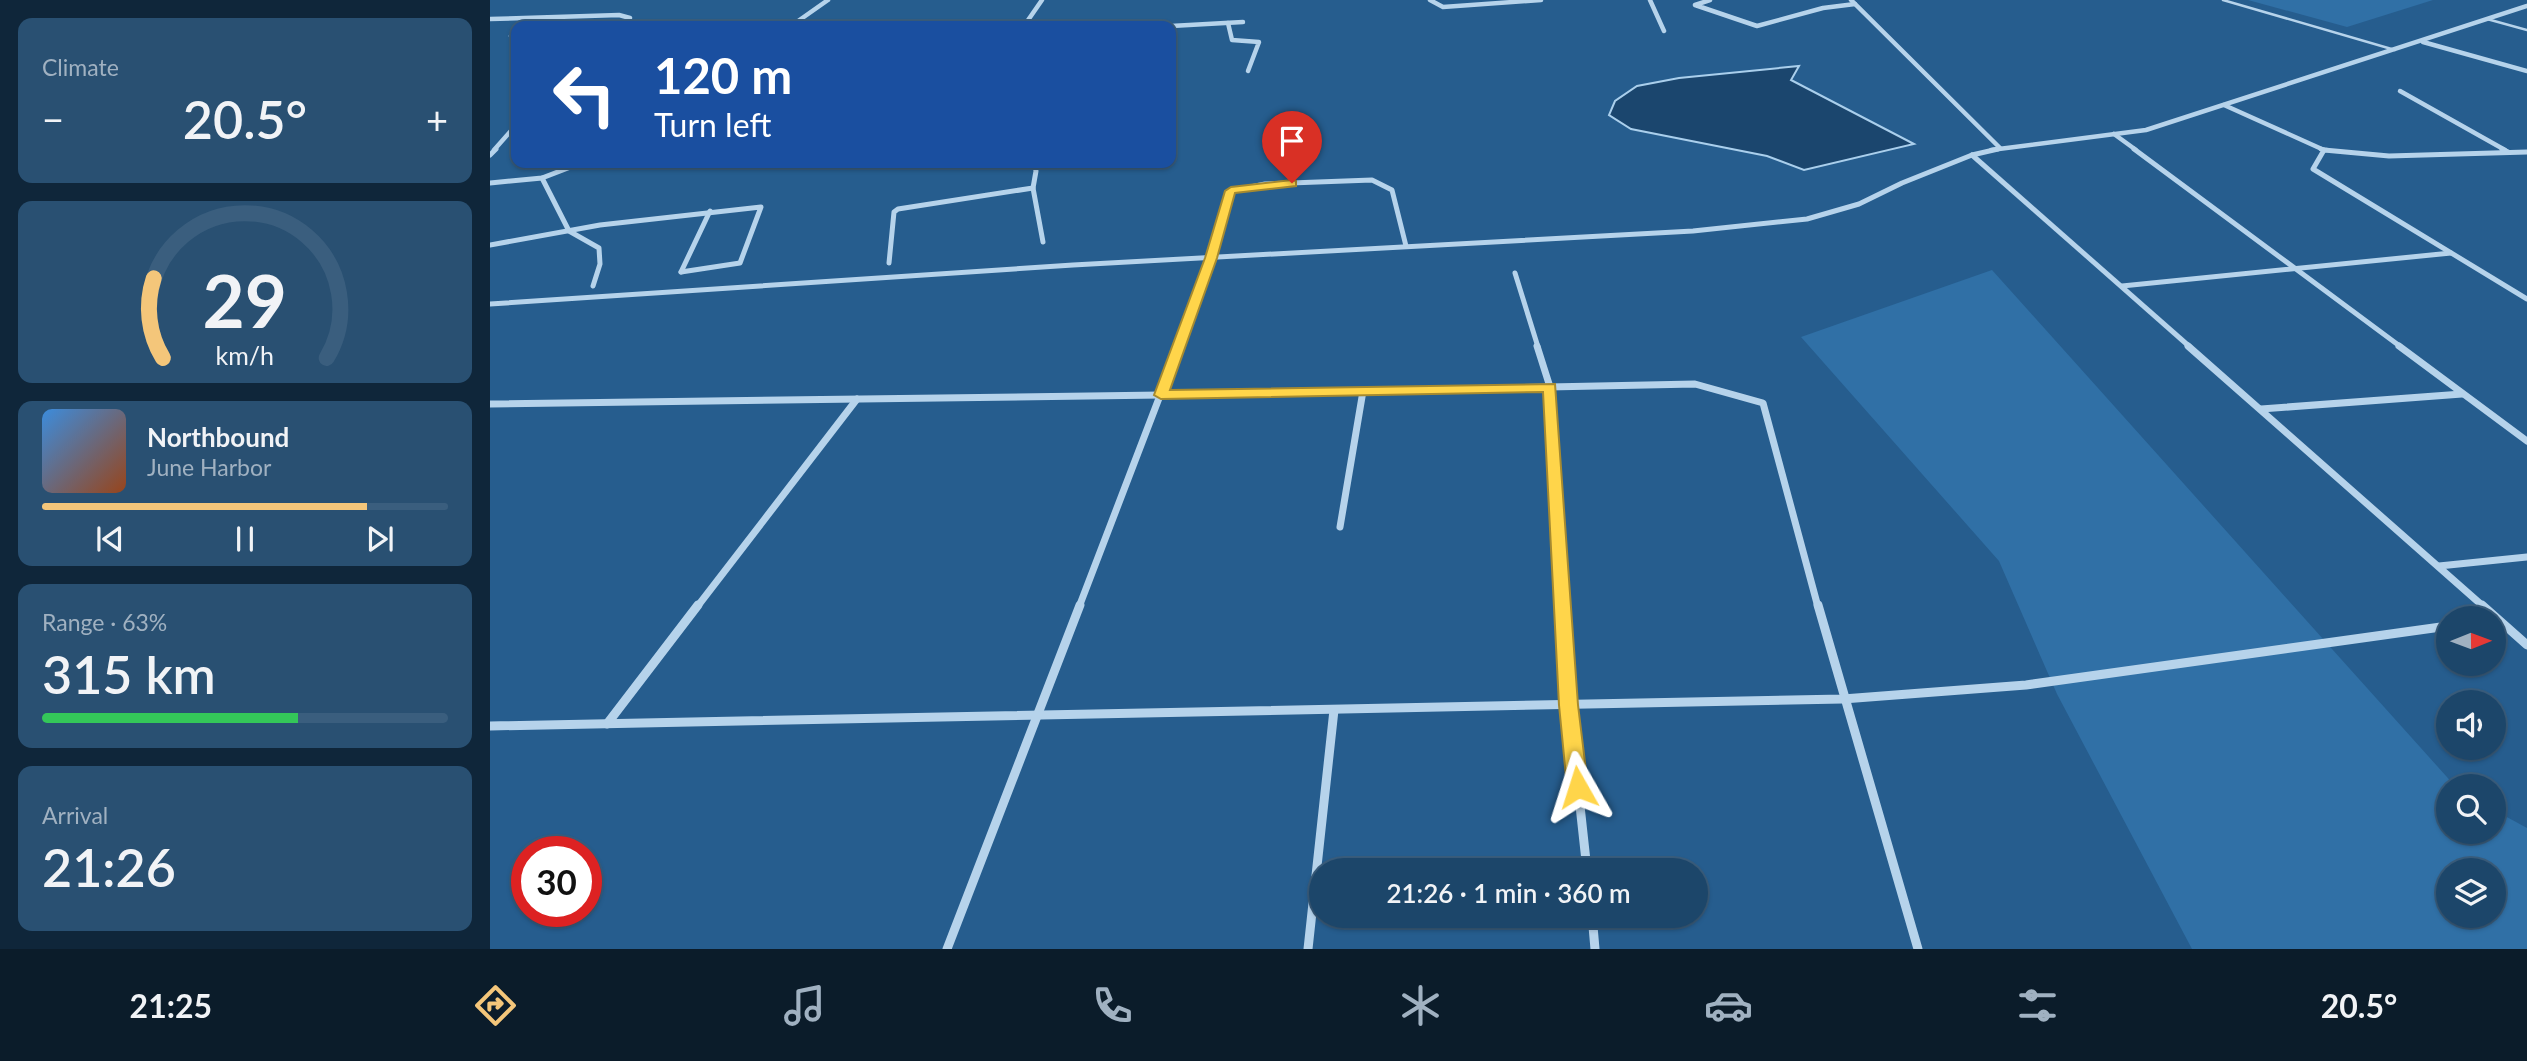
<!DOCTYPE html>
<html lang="en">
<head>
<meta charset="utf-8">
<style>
  body { margin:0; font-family:Lato,sans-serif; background:#295072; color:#f1f3f6; height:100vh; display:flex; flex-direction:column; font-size:26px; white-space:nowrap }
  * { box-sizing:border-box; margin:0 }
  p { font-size:23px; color:#a0b1c1 }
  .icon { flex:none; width:38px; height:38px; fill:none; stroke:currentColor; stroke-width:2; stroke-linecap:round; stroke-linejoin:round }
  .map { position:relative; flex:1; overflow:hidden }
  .side { display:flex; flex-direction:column; gap:18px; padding:18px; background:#0f263a; width:490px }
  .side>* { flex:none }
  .hud { position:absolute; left:21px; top:21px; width:665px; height:147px; border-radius:14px; box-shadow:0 2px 5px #0004,0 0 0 2px #3a5e7e; background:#1a4fa0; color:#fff; overflow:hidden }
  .needle { width:46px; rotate:89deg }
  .fabs { position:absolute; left:1946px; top:606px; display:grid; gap:14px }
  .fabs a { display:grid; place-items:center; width:70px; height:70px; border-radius:50%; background:#1c466a; box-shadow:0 2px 5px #0004,0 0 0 2px #3a5e7e; font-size:35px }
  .speed { position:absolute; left:21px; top:836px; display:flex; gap:14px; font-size:35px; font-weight:700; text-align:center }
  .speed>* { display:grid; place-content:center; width:91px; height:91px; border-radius:50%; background:#1c466a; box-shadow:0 2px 5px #0004,0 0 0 2px #3a5e7e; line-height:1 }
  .speed .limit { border:10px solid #d22; background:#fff; color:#111 }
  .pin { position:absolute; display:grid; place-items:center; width:60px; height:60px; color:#fff; margin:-72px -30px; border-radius:50% 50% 50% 0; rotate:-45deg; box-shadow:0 0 7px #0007 }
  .pin .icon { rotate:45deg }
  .me { position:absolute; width:77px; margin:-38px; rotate:354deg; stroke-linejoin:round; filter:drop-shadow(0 0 5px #0008) }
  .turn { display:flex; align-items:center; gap:24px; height:147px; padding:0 28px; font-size:32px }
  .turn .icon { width:91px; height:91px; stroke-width:2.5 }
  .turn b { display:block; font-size:49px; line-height:60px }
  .big { font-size:52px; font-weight:600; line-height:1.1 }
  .side .widget { flex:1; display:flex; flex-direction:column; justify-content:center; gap:10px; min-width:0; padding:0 24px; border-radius:14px; background:#295072 }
  .side .dial { align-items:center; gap:0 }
  .dial svg { height:182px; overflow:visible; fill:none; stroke:#3a5e7e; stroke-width:7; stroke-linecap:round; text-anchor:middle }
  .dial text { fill:#f1f3f6; stroke:none }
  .song { display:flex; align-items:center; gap:21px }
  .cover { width:84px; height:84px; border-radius:10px; background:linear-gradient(135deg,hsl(210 70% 55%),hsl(20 70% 35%)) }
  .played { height:7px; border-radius:4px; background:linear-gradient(90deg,#f4c67a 80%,#3a5e7e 80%) }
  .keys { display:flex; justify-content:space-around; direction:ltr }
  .heat { display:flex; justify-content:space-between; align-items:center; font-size:38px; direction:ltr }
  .charge { height:10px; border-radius:5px; background:linear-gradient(90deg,#34c759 63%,#3a5e7e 0) }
  .trip { position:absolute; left:819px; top:858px; width:399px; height:70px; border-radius:35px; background:#1c466a; box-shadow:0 2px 5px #0004,0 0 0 2px #3a5e7e; font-weight:600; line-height:70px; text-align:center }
  .tab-bar { display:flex; height:112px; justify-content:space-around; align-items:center; background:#0b1c2a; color:#a0b1c1 }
  .tab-bar .icon { width:49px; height:49px }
  .tab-bar .active { color:#f4c67a }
  .tab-bar b { font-size:32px; color:#f1f3f6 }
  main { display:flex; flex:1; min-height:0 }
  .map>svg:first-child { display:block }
</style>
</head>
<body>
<main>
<section class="side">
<div class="widget"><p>Climate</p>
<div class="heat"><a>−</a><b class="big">20.5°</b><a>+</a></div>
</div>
<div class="widget dial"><svg viewBox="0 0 100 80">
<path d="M14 69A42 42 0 1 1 86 69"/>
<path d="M14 69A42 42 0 0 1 10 34" stroke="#f4c67a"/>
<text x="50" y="56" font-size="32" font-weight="700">29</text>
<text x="50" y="72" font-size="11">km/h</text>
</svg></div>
<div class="widget">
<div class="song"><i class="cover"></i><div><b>Northbound</b><p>June Harbor</p></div></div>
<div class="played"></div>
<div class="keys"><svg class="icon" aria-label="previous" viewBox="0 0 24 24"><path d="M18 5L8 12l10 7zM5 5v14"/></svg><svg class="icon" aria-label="pause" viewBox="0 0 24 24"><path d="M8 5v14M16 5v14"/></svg><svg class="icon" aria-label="next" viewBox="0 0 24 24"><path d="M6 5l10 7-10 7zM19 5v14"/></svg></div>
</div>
<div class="widget"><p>Range · 63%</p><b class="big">315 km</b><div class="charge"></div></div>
<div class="widget"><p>Arrival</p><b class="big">21:26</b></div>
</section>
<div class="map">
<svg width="2037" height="949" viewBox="0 0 2037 949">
  <rect width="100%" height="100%" fill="#265d8e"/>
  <!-- green -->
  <g fill="#3070a6" fill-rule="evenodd">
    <path d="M1758,0H1943L1857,27Z"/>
    <path d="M1502,270L1965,786H1958V831H2004V810L2037,828V949H1702L1567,694L1509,561L1311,337ZM1958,870H2004V915H1958Z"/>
  </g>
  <!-- water -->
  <path fill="#1b466e" stroke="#aacfec" stroke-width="2" d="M1309,66L1301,80L1424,144L1314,170L1277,156L1141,129L1119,115L1125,101L1147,86L1189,78Z"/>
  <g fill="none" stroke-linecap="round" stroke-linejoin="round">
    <!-- lane -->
    <g stroke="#b6d3eb" stroke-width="2.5">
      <path d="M1733,0L1905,50"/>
      <path d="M1997,19L2037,30"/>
      <path d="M465,26L537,24"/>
    </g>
    <!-- street-far3 -->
    <g stroke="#b6d3eb" stroke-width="4.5">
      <path d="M940,0L953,7L1051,0"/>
      <path d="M1160,0L1174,31"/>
      <path d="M1220,0L1205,5L1267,26L1333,8L1365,4"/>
      <path d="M1361,0L1510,148"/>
      <path d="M0,19L129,15L140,18"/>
      <path d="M738,23L742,40L769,42L758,71"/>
      <path d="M301,26L338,0"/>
      <path d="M534,26L552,0"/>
      <path d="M681,26L753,22"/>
      <path d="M21,36L26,31"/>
      <path d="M1933,42L2037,71"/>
      <path d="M1910,91L2015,150"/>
      <path d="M1734,105L1834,150"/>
      <path d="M1624,134L1646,150"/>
      <path d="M4,150L26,125"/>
      <path d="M1501,150L1656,130L2037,6"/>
      <path d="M1834,150H1837"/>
    </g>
    <!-- street-far2 -->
    <g stroke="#b6d3eb" stroke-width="5">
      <path d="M1644,149L1911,347"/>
      <path d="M1831,149L1834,150L1823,169L2037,299"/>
      <path d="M2012,149L2018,152"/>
      <path d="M1834,150L1899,156L2037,152"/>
      <path d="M0,155L6,149"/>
      <path d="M1482,155L1700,347"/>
      <path d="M544,163L546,171L543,188L553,242"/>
      <path d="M52,178L79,231L109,248L110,264L103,286"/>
      <path d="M0,183L52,178L91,163"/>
      <path d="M0,245L110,225L271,207L250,263L191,272"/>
      <path d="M399,263L404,212L408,209L543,188"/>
      <path d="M191,272L220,211"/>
      <path d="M1025,273L1048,347"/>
      <path d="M1632,286L1961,253"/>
      <path d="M0,304L583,265L1203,231L1317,219L1369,204L1412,183L1482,155L1508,149"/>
      <path d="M688,347L721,258L741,191L775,184L882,180L902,190L916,246"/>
    </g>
    <!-- street-far1 -->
    <g stroke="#b6d3eb" stroke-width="7">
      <path d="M1047,346L1060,387L1073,607"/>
      <path d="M1698,346L1994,607"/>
      <path d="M1909,346L2037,441"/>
      <path d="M0,404L671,395L1205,384L1273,403L1328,607"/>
      <path d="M1771,409L1972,394"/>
      <path d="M850,527L873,391"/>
      <path d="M1949,566L2037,557"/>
      <path d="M207,607L367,399"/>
      <path d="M589,607L689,346"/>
    </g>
    <!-- street -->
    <g stroke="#b6d3eb" stroke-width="9">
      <path d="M1073,605L1079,705L1097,870"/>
      <path d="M1328,605L1428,949"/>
      <path d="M1992,605L2037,645"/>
      <path d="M117,724L208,605"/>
      <path d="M0,726L1353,699L1536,685L1958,626"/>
      <path d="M1102,915L1105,949"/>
      <path d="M457,949L590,605"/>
      <path d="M818,949L844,710"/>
    </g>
  </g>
  <!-- route -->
  <path fill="#ffd54a" stroke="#a68a30" stroke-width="2" d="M802,180L806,181V186L745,193L727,258L680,390L1065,384L1088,705L1098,787L1095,793L1088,796L1080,793L1077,787L1069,705L1053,392L671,399L664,395L715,258L735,191L741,187Z"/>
</svg>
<div class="fabs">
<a><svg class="needle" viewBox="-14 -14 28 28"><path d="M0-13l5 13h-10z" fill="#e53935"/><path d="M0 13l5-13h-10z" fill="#a0b1c1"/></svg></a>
<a><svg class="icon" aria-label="sound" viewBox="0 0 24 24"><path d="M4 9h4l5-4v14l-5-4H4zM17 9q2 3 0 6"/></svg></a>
<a><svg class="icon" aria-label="search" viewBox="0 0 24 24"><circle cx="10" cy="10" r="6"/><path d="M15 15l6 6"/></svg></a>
<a><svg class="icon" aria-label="layers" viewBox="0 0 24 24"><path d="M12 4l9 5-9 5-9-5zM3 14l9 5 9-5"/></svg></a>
</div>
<div class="speed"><div class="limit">30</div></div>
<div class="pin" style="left:802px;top:183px;background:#d93025"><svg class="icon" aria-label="arrive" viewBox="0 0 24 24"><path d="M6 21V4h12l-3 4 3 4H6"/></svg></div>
<svg class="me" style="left:1088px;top:787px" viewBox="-20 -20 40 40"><path d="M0-17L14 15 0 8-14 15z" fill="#ffd54a" stroke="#fff" stroke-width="4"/></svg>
<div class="trip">21:26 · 1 min · 360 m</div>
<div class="hud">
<div class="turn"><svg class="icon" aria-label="left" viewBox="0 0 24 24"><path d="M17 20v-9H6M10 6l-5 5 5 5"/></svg><div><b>120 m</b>Turn left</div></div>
</div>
</div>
</main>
<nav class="tab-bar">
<b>21:25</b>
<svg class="icon active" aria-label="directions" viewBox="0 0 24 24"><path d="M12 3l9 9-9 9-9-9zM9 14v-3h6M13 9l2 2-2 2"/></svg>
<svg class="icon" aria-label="music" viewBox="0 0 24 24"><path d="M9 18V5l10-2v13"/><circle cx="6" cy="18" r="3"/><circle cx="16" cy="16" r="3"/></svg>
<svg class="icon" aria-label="phone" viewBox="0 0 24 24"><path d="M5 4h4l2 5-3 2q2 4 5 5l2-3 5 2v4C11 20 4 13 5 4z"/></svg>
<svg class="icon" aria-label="climate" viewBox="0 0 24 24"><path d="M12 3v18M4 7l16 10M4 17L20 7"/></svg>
<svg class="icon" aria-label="car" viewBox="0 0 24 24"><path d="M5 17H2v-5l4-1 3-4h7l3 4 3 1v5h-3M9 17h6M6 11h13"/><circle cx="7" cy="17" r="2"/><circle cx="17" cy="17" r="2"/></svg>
<svg class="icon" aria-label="filters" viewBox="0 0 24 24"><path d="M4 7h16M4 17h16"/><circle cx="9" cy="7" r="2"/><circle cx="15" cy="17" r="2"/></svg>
<b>20.5°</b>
</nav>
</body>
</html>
